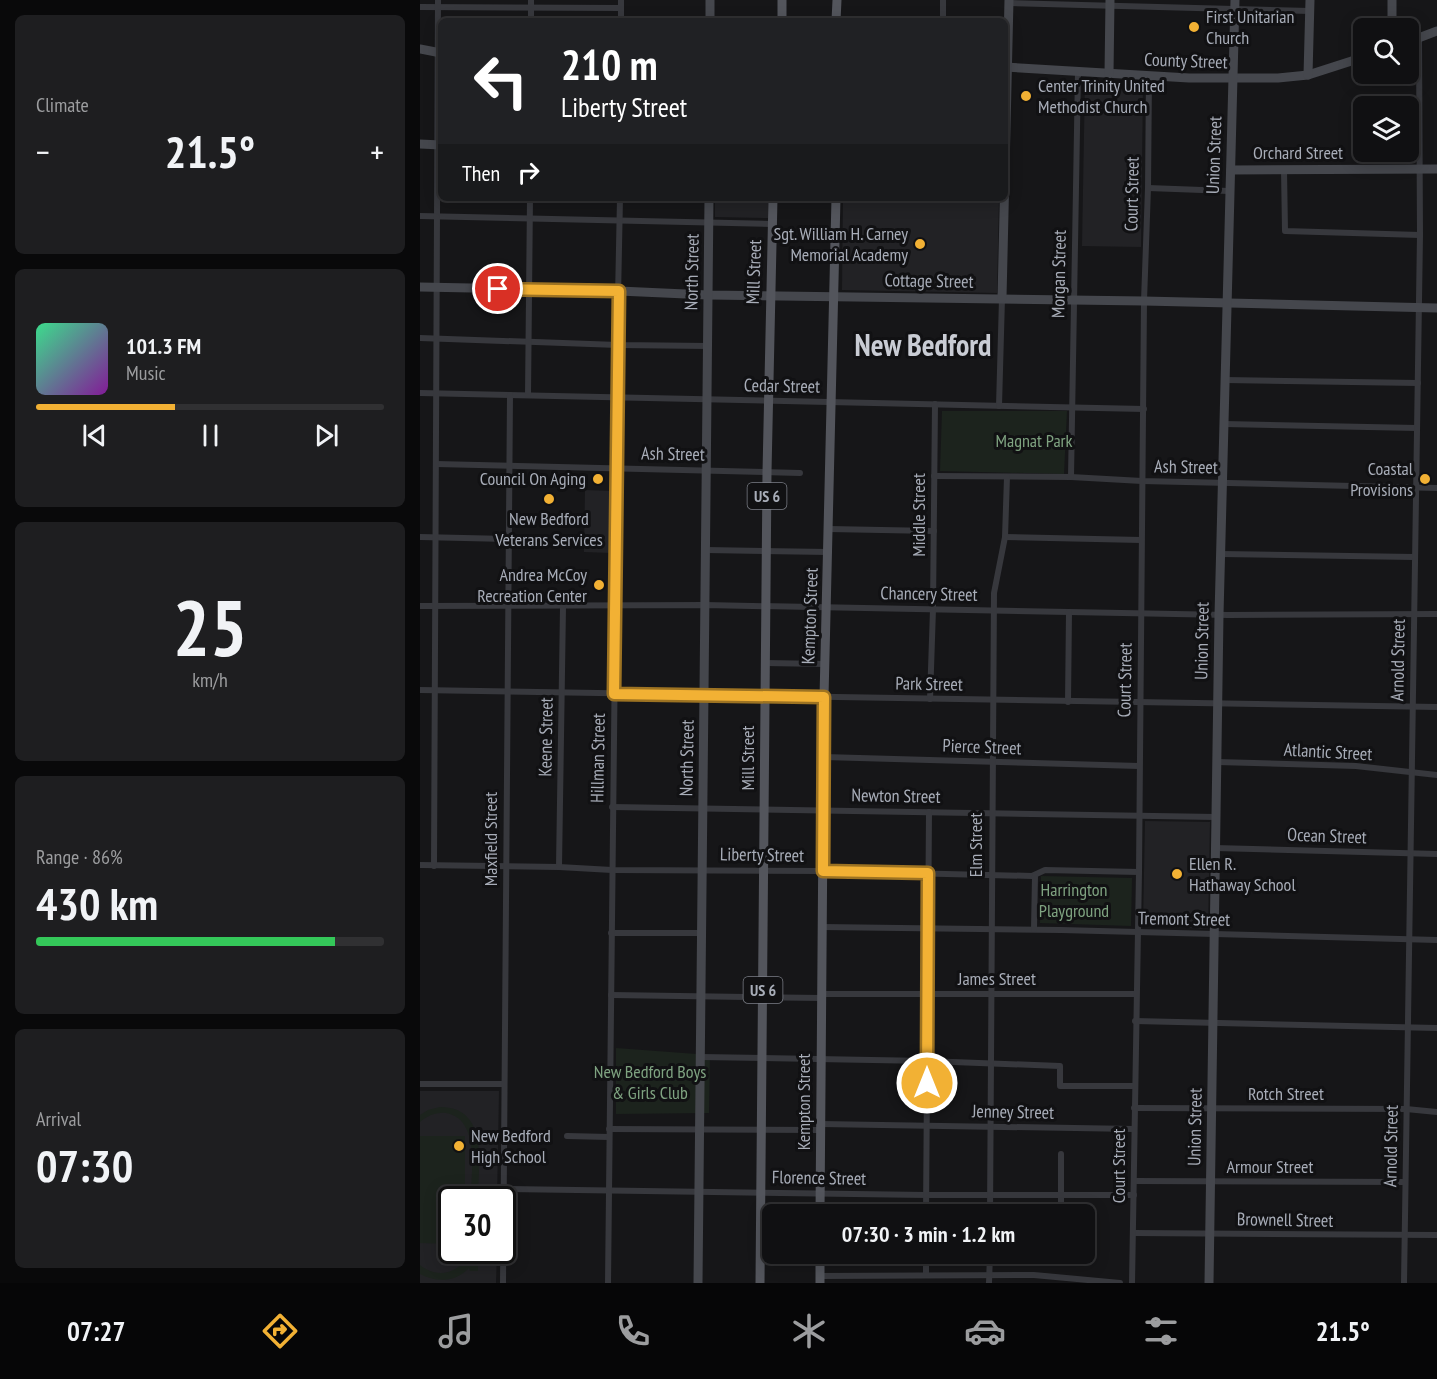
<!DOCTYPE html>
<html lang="en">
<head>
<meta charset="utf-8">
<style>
  body { margin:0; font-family:"PT Sans Narrow",sans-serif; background:#1e1e20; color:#f1f3f6; height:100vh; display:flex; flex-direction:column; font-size:22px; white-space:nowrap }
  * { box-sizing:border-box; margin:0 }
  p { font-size:20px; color:#9c9d9f }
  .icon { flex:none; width:33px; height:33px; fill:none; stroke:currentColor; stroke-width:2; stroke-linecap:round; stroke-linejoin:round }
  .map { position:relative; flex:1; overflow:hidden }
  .details { display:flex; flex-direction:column; gap:15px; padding:15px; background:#09090a; width:420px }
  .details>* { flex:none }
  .hud { position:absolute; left:18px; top:18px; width:570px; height:183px; border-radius:9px; box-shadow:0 3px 15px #0003,0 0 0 2px #303032; background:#202124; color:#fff; overflow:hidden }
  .buttons { position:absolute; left:933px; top:18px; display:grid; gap:12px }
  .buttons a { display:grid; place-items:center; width:66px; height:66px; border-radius:9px; background:#101012; box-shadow:0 3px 15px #0003,0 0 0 2px #303032; font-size:30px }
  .speed { position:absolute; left:18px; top:1186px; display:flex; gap:12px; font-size:30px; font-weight:700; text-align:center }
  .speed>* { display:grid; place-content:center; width:78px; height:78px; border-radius:50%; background:#101012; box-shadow:0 3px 15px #0003,0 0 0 2px #303032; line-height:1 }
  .speed .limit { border:3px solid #111; border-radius:9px; background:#fff; color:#111 }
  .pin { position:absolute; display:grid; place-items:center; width:51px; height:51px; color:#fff; margin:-26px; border:3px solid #fff; border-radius:50%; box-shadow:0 2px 6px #0007 }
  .me { position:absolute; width:66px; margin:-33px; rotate:0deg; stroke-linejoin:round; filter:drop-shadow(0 0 4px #0008) }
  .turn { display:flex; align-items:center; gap:21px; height:126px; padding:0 24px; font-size:27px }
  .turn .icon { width:78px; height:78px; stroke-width:2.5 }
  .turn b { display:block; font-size:42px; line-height:51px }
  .then { display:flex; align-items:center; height:57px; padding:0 24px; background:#0003; gap:12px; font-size:22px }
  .big { font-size:45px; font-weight:700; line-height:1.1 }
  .details .widget { flex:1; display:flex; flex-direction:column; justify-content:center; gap:9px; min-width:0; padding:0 21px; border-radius:9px; background:#1e1e20 }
  .details .dial { align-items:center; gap:0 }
  .dial b { font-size:78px; line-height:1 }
  .song { display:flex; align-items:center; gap:18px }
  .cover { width:72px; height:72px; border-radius:9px; background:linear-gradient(135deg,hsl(150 70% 55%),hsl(290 70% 35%)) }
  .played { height:6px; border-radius:3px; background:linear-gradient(90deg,#f2b134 40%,#303032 40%) }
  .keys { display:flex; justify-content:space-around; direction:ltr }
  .heat { display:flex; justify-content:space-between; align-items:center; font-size:33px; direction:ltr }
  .charge { height:9px; border-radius:4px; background:linear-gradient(90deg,#34c759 86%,#303032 0) }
  .trip { position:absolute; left:342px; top:1204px; width:333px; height:60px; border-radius:9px; background:#101012; box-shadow:0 3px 15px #0003,0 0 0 2px #303032; font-weight:700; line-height:60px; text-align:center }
  .dock { display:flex; height:96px; justify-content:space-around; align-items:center; background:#060607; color:#9c9d9f }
  .dock .icon { width:42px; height:42px }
  .dock .active { color:#f2b134 }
  .dock b { font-size:27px; color:#f1f3f6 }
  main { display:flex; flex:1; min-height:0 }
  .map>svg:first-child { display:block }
</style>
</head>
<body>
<main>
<section class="details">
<div class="widget"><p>Climate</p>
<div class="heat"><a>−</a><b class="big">21.5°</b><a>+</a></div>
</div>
<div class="widget">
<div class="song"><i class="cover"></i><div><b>101.3 FM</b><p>Music</p></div></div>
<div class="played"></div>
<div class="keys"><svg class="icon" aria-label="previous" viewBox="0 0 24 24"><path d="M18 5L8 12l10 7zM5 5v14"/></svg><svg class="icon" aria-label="pause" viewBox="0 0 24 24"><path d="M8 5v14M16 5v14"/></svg><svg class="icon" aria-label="next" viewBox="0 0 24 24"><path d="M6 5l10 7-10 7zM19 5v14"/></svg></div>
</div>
<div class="widget dial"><b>25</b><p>km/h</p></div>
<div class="widget"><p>Range · 86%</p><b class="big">430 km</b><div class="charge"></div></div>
<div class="widget"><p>Arrival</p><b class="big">07:30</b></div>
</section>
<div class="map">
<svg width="1017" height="1283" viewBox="0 0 1017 1283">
  <rect width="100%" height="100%" fill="#161618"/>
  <!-- built -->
  <g fill="#222225">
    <path d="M665,79L723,84L721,247L662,246Z"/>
    <path d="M295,198H348V218L295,217Z"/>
    <path d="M423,198H579L577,293L422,290Z"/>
    <path d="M165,490L192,491L191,553L164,552Z"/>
    <path d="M725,821L790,822L788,929L723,926Z"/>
    <path d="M0,1091H79L77,1200H32V1251H77L76,1283H0Z"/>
  </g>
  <!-- green -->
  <g fill="#1c231d">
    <path d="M522,411H647L644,474L520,471Z"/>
    <path d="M621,876L712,878L711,926L620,923Z"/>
    <path d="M196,1048L290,1055L289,1113L196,1114Z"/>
    <path d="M20,1107C70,1107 58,1166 58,1200H51C51,1174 61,1119 26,1113C16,1112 7,1116 0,1122V1115L8,1110Z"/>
    <path d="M0,1136H45V1200H32L31,1244L0,1243Z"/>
    <path d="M49,1251H58V1271H50L49,1268C36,1282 17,1283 0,1274V1265C18,1280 42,1273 49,1251Z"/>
  </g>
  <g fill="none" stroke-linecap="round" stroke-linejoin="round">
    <!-- street -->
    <g stroke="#37383d" stroke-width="6">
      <path d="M111,0V21"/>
      <path d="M589,3L890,11"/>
      <path d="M0,7L201,8"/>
      <path d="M201,21V0"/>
      <path d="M523,21V0"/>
      <path d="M864,170L865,231L1000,235"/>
      <path d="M728,188L809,191"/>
      <path d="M0,216L352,224"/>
      <path d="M0,338L198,345L288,346"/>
      <path d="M805,380L998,383"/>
      <path d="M0,393L724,409"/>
      <path d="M108,395L110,198"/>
      <path d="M579,406L582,298"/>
      <path d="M804,424L997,428"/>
      <path d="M16,464L380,473"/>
      <path d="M514,476L651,477L722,481L1017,488"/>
      <path d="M651,477L658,72"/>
      <path d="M409,529L514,531"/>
      <path d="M0,537L88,539"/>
      <path d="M585,537L721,540"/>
      <path d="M286,550L409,552"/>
      <path d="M801,554L994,557"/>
      <path d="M0,606L285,605L808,615L1017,614"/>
      <path d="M345,663L405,664"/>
      <path d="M0,690L1017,707"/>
      <path d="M510,699L513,609L515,404"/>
      <path d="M648,702L649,612"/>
      <path d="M404,757L719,766"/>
      <path d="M797,762L936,766L1017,775"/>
      <path d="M192,807L796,817"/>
      <path d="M795,848L1017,854"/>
      <path d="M0,865L139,867L192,870L403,871L612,876L625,870L719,872"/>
      <path d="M14,866L18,0"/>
      <path d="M139,867L143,607"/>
      <path d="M402,927L641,930L1017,940"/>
      <path d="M614,929L615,876"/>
      <path d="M191,933H282"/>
      <path d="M402,994H715"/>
      <path d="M191,995L402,998"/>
      <path d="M715,1021L1017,1028"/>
      <path d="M281,1057L507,1061L640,1066V1086H714"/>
      <path d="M0,1084H83"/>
      <path d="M714,1108L986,1109L1017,1112"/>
      <path d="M401,1124L714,1129"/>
      <path d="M189,1129L401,1130"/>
      <path d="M147,1136L189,1137"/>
      <path d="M641,1154V1215"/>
      <path d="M714,1181L985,1182"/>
      <path d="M83,1189L506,1195H714"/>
      <path d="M506,1215L509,812"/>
      <path d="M570,1215L574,593L585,537L587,477"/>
      <path d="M714,1233L1017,1235"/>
      <path d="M506,1275V1254"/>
      <path d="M400,1276L614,1275L700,1283"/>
      <path d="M83,1283L90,395"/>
      <path d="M188,1283L197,468L196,397L200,198"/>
      <path d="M569,1283L570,1254"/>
      <path d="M712,1283L719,872L724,301L728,188L729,77"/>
      <path d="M984,1283L1000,235L999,38"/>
    </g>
    <!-- secondary -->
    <g stroke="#45474d" stroke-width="9">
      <path d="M290,0V21"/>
      <path d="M972,0V28"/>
      <path d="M988,42L1017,31"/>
      <path d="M0,49L21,53"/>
      <path d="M585,67L769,78H858L888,75L944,57"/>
      <path d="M689,74L690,0"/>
      <path d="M888,75L890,0"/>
      <path d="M0,144L21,145"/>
      <path d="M811,170L1017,169"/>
      <path d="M0,287L199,291L288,295L724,301L1017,308"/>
      <path d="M582,298L589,0"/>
      <path d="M278,1283L289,198"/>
      <path d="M789,1283L799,615L815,0"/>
    </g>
    <!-- primary -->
    <g stroke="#53555c" stroke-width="9">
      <path d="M362,21V0"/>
      <path d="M416,21L417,0"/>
      <path d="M400,1215L404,697L416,198"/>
      <path d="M340,1283L347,472L353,198"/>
      <path d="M400,1283V1254"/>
    </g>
  </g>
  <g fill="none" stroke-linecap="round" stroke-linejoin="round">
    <defs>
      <path id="route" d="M78,289L199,291L194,694L404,697L403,871L508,873L507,1083"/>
    </defs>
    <!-- route casing -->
    <use href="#route" stroke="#9d7322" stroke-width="15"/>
    <!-- route -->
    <use href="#route" stroke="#f2b134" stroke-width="10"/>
  </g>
  <!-- markers -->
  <g fill="#f2b134" stroke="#111113" stroke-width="2">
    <circle cx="774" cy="27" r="6"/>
    <circle cx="606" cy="96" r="6"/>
    <circle cx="500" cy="244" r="6"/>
    <circle cx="178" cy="479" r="6"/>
    <circle cx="1005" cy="479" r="6"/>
    <circle cx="129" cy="499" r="6"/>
    <circle cx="179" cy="585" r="6"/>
    <circle cx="757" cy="874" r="6"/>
    <circle cx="39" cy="1146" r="6"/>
  </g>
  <g text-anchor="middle" stroke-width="6" stroke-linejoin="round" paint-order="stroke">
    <!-- shield labels -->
    <g fill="#111113" stroke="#7b7e86" stroke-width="1.5">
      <rect x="327.5" y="483" width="39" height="26" rx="4.5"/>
      <rect x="323.5" y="977" width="39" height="26" rx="4.5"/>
    </g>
    <g font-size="16" font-weight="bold" fill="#a8adb8">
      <text x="347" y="502">US 6</text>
      <text x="343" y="996">US 6</text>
    </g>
    <!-- poi labels -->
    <g font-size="18" fill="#a8adb8" stroke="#111113" text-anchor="start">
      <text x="786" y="23">First Unitarian<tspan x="786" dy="21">Church</tspan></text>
      <text x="618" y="92">Center Trinity United<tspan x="618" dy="21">Methodist Church</tspan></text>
      <text x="488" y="240" text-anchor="end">Sgt. William H. Carney<tspan x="488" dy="21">Memorial Academy</tspan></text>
      <text x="993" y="475" text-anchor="end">Coastal<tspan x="993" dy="21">Provisions</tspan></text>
      <text x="166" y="485" text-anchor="end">Council On Aging</text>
      <text x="129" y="525" text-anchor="middle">New Bedford<tspan x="129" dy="21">Veterans Services</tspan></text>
      <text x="167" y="581" text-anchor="end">Andrea McCoy<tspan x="167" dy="21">Recreation Center</tspan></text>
      <text x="769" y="870">Ellen R.<tspan x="769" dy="21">Hathaway School</tspan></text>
      <text x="51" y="1142">New Bedford<tspan x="51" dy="21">High School</tspan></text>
    </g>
    <!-- street labels -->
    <g font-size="18" fill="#a8adb8" stroke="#111113">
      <text transform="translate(766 61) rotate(2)" y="6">County Street</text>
      <text x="878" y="159">Orchard Street</text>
      <text transform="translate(794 155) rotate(-88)" y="6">Union Street</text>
      <text transform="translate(712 194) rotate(-89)" y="6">Court Street</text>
      <text transform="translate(272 272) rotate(-89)" y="6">North Street</text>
      <text transform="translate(334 272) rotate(-88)" y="6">Mill Street</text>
      <text transform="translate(639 274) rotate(-89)" y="6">Morgan Street</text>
      <text transform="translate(509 281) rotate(1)" y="6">Cottage Street</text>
      <text transform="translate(362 386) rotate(1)" y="6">Cedar Street</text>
      <text transform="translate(253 454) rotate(1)" y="6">Ash Street</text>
      <text transform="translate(766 467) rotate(1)" y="6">Ash Street</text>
      <text transform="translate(499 515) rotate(-90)" y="6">Middle Street</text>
      <text transform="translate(509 594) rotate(1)" y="6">Chancery Street</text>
      <text transform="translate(390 616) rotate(-88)" y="6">Kempton Street</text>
      <text transform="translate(782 641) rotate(-89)" y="6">Union Street</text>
      <text transform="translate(978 660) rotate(-89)" y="6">Arnold Street</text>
      <text transform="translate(705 680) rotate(-89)" y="6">Court Street</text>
      <text transform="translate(509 684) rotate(1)" y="6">Park Street</text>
      <text transform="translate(126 737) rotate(-89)" y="6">Keene Street</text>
      <text transform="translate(562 747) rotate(2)" y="6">Pierce Street</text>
      <text transform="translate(908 752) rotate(3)" y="6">Atlantic Street</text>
      <text transform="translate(178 758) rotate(-89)" y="6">Hillman Street</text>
      <text transform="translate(267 758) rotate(-89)" y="6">North Street</text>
      <text transform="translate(328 758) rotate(-90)" y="6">Mill Street</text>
      <text transform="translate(476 796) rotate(1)" y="6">Newton Street</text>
      <text transform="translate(907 836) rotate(2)" y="6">Ocean Street</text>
      <text transform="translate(71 839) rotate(-90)" y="6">Maxfield Street</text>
      <text transform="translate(556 845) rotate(-90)" y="6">Elm Street</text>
      <text transform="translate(342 855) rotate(1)" y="6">Liberty Street</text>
      <text transform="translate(764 919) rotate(1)" y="6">Tremont Street</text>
      <text x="577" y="985">James Street</text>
      <text x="866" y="1100">Rotch Street</text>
      <text transform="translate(384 1102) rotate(-90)" y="6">Kempton Street</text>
      <text transform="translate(593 1112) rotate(1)" y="6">Jenney Street</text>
      <text transform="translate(775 1127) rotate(-89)" y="6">Union Street</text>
      <text transform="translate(971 1146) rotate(-89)" y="6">Arnold Street</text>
      <text transform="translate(699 1166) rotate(-90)" y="6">Court Street</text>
      <text x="850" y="1173">Armour Street</text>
      <text transform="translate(399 1178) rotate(1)" y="6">Florence Street</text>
      <text transform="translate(865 1220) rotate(1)" y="6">Brownell Street</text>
    </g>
    <!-- park labels -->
    <g font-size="18" fill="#7fa381" stroke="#111113">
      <text x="614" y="447">Magnat Park</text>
      <text x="654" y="896">Harrington<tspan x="654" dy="21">Playground</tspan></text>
      <text x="230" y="1078">New Bedford Boys<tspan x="230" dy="21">&amp; Girls Club</tspan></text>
    </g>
    <!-- town labels -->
    <g font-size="30" font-weight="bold" fill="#c9ccd4" stroke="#111113">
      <text x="503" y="356">New Bedford</text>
    </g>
  </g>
</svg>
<div class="buttons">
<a><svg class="icon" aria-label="search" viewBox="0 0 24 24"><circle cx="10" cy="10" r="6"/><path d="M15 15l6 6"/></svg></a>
<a><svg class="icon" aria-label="layers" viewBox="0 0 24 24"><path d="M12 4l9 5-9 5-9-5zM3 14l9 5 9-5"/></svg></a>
</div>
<div class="speed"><div class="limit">30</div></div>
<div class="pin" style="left:78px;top:289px;background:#d93025"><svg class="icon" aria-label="arrive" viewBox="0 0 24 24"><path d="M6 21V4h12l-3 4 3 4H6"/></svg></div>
<svg class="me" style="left:507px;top:1083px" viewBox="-20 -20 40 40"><circle r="17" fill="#f2b134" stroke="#fff" stroke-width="3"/><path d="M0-11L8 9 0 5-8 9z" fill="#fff"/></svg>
<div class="trip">07:30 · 3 min · 1.2 km</div>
<div class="hud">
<div class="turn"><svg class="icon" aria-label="left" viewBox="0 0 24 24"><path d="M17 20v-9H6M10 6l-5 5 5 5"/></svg><div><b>210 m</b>Liberty Street</div></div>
<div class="then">Then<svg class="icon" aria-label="right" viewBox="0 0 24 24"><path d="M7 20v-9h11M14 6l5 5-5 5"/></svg></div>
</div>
</div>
</main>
<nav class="dock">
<b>07:27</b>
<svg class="icon active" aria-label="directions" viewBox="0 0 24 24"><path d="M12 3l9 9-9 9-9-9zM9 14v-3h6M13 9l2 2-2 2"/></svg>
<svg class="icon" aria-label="music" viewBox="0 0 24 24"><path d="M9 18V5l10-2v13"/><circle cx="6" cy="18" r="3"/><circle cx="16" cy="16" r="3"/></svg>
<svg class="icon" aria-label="phone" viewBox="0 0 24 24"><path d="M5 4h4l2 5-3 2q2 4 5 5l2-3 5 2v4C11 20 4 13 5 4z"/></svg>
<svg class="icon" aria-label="climate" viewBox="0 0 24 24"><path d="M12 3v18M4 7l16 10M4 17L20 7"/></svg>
<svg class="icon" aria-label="car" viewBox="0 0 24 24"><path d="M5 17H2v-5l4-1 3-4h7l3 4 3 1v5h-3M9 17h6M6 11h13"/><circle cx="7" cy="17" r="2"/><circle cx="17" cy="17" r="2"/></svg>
<svg class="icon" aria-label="filters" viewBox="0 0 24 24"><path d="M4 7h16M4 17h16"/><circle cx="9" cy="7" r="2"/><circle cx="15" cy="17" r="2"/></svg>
<b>21.5°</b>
</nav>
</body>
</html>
